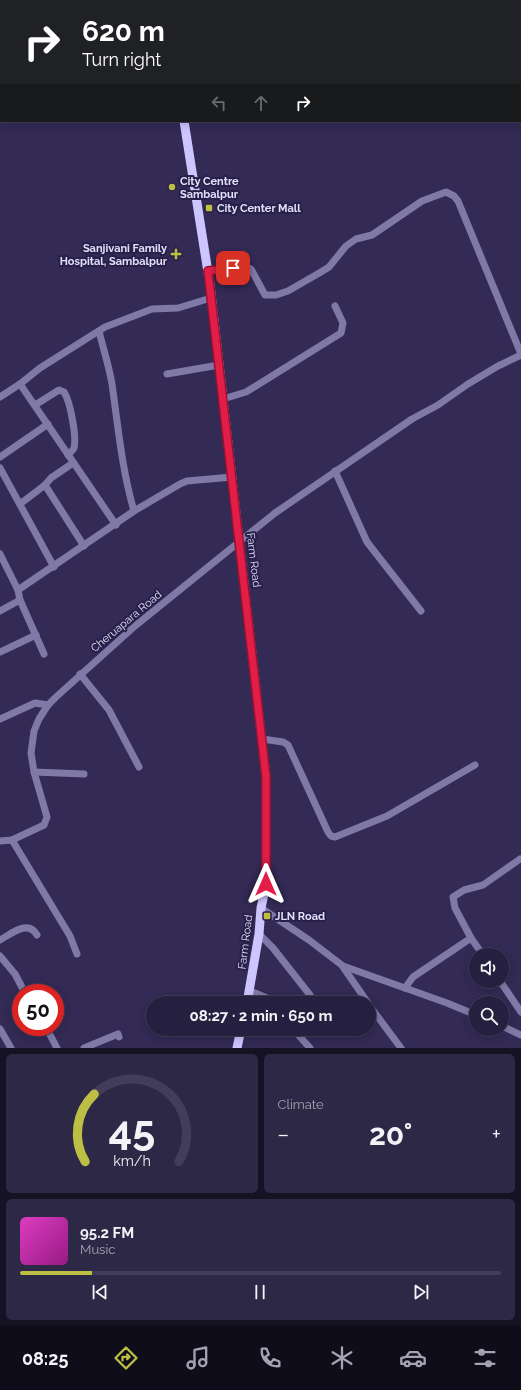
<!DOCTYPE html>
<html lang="en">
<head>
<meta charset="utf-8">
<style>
  body { margin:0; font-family:Raleway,sans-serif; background:#2e2847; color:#f1f3f6; height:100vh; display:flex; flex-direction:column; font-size:15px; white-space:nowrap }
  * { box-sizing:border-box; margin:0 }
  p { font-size:13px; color:#a4a3b1 }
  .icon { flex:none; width:22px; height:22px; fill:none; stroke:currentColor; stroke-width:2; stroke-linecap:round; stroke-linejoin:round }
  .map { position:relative; height:1048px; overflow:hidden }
  .panel { display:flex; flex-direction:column; gap:6px; padding:6px; background:#151223; flex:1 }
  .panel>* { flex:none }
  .banner { position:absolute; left:0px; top:0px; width:521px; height:122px; box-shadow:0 2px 10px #0003,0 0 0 1px #423e59; background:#202124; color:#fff; overflow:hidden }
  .fabs { position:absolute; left:469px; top:948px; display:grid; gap:8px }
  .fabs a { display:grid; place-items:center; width:40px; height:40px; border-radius:50%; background:#262040; box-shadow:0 2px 10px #0003,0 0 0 1px #423e59; font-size:20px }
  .speed { position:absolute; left:12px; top:984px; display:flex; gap:8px; font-size:20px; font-weight:700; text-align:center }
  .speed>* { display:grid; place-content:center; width:52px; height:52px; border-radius:50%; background:#262040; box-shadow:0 2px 10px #0003,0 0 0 1px #423e59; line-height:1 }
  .speed .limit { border:6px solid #d22; background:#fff; color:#111 }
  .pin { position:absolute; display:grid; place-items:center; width:34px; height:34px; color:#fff; margin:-17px; border-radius:8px; box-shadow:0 2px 6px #0006 }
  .me { position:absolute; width:44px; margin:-22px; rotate:0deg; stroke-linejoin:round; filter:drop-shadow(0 0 3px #0008) }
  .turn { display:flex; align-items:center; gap:14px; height:84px; padding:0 16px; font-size:18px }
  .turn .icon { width:52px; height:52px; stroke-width:2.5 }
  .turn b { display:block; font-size:28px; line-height:34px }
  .lanes { display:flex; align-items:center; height:38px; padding:0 16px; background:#0003; justify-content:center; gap:20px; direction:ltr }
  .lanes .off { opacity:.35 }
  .big { font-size:30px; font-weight:700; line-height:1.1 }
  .panel .card { flex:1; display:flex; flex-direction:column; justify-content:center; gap:6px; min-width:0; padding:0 14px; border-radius:6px; background:#2e2847 }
  .panel .dial { align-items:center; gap:0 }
  .dial svg { height:104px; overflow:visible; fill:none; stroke:#423e59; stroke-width:7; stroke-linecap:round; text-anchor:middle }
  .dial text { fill:#f1f3f6; stroke:none }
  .song { display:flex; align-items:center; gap:12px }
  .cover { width:48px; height:48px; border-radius:6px; background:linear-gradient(135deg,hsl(310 70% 55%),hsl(310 70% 35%)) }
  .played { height:4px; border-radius:2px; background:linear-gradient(90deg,#bcbf44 15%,#423e59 15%) }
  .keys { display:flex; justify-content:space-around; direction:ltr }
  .heat { display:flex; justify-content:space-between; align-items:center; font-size:22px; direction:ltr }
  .panel .tiles { flex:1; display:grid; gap:6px; grid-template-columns:1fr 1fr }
  .card:last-child { grid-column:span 2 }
  .trip { position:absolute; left:146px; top:996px; width:230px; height:40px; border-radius:20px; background:#262040; box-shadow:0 2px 10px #0003,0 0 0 1px #423e59; font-weight:700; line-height:40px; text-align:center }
  .tabs { display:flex; height:64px; justify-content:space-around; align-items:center; background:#0f0d1a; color:#a4a3b1 }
  .tabs .icon { width:28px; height:28px }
  .tabs .selected { color:#bcbf44 }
  .tabs b { font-size:18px; color:#f1f3f6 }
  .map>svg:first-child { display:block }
</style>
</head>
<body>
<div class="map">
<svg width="521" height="1048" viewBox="0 0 521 1048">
  <rect width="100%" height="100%" fill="#332a55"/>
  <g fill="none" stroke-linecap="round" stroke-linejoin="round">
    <!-- minor -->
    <g stroke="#8079a7" stroke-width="7">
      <path d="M94,0V1"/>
      <path d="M520,50H521"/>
      <path d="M208,271L246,267L251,269L265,295H276L288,291L321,272L329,267L346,246L356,239L372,235L422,201L446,192L454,196L458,201L521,354"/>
      <path d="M99,331C103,348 109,366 112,384C118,426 122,470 134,511"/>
      <path d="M167,374L219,365"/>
      <path d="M20,384L116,525"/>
      <path d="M0,397L20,384L40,368L105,327L152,309L178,308L211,298"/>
      <path d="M223,399L246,392L341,333L343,323L335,306"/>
      <path d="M35,405L59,390L64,392C70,401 77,437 74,448C73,450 70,453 68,455"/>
      <path d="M0,457L48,424"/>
      <path d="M73,463L51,478L45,485L84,546"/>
      <path d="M0,468L54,567"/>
      <path d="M335,471L367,542L421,611"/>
      <path d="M20,504L45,485"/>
      <path d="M0,554L18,590L20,600L0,611"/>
      <path d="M18,590L134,511L180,484L187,481L232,477"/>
      <path d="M20,600L44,654"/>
      <path d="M0,652L36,635"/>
      <path d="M80,674L109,710L139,767"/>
      <path d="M0,719L35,703L48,705"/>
      <path d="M262,739L283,742L288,745L328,832L331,836L335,837L387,816L475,765"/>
      <path d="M34,772L84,774"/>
      <path d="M12,840L70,936L77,954"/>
      <path d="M0,841L12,840L44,825L47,817L34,772L31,753L34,731L39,719L48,705L56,697L135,626L275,513L412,419L438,405L468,384L498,366L521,355"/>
      <path d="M261,908L309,940L343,966L447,1003L476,1015"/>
      <path d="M259,934L273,948L310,995"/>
      <path d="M471,938L455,908L453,897L464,890L483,885L520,859"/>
      <path d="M0,940C11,934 28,919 37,935"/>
      <path d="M0,956L15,974L25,993"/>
      <path d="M343,967L368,1003"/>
      <path d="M500,981L521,1012"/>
      <path d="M405,988L413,977L471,938L483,955"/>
      <path d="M250,991L267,998L272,1003"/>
      <path d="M369,1005L401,1048"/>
      <path d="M502,1026L521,1035"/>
      <path d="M46,1027L57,1048"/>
      <path d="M0,1029L11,1048"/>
      <path d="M293,1029L310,1048"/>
      <path d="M84,1048L118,1034L119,1037"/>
    </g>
    <!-- major -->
    <g stroke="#cdc5fe" stroke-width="9">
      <path d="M165,0V1"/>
      <path d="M184,121L210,285L266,777V884L261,908L259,934L247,1003"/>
      <path d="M237,1048L241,1029"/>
    </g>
  </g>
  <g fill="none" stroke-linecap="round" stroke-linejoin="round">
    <defs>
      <path id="route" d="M233,268L208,271L266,777V884"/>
    </defs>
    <!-- route casing -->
    <use href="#route" stroke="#92132f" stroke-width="10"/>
    <!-- route -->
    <use href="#route" stroke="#e11d48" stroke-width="7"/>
  </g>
  <!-- markers -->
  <g fill="#bcbf44" stroke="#29204a" stroke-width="1.5">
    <circle cx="172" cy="187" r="4"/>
    <rect x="205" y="204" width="8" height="8" rx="2"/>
    <path d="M174 248h4v4h4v4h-4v4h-4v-4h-4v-4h4z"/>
    <rect x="263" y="912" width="8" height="8" rx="2"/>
  </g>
  <g text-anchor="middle" stroke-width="4" stroke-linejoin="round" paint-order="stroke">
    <!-- poi labels -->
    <g font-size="11" font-weight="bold" fill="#e2dffb" stroke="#29204a" text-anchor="start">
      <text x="180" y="185">City Centre<tspan x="180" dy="13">Sambalpur</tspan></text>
      <text x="217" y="212">City Center Mall</text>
      <text x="167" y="252" text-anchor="end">Sanjivani Family<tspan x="167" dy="13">Hospital, Sambalpur</tspan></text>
      <text x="275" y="920">JLN Road</text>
    </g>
    <!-- street labels -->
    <g font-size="11" fill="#e2dffb" stroke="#29204a">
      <text transform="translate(254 560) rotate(83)" y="4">Farm Road</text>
      <text transform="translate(126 621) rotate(-40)" y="4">Cheruapara Road</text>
      <text transform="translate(245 942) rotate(-83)" y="4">Farm Road</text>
    </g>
  </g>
</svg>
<div class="fabs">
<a><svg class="icon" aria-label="sound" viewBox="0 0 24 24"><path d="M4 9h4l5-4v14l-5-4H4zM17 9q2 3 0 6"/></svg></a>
<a><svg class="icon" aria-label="search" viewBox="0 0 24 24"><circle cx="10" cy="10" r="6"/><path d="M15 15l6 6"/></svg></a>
</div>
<div class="speed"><div class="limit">50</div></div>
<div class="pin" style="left:233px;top:268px;background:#d93025"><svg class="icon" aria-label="arrive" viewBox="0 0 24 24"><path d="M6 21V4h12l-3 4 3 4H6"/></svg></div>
<svg class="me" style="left:266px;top:884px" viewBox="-20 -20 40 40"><path d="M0-17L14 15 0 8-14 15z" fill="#e11d48" stroke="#fff" stroke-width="4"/></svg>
<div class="trip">08:27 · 2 min · 650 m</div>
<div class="banner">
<div class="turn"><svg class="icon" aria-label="right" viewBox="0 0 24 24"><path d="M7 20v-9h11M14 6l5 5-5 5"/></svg><div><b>620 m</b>Turn right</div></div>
<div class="lanes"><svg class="icon off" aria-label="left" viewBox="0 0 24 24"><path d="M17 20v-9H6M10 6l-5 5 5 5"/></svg><svg class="icon off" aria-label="ahead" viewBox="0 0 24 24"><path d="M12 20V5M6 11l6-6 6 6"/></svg><svg class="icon" aria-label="right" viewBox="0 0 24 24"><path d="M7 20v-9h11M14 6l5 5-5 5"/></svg></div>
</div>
</div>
<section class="panel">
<div class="tiles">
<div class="card dial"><svg viewBox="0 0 100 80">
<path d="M14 69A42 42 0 1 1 86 69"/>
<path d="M14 69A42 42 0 0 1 21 17" stroke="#bcbf44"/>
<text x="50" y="56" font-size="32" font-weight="700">45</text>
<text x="50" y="72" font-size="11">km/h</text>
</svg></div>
<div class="card"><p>Climate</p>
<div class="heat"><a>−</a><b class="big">20°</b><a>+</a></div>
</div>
<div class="card">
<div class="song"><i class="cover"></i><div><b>95.2 FM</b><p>Music</p></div></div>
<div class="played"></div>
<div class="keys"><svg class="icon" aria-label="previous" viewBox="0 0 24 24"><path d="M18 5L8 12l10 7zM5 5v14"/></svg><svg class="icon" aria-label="pause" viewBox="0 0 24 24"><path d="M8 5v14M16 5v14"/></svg><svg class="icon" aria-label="next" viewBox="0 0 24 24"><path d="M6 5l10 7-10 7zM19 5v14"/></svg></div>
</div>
</div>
</section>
<nav class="tabs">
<b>08:25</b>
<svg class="icon selected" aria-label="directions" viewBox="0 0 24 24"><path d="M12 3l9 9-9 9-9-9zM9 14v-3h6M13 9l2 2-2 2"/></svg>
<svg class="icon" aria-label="music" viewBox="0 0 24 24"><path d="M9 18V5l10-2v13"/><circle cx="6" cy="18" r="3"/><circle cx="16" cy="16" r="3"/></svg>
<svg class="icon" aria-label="phone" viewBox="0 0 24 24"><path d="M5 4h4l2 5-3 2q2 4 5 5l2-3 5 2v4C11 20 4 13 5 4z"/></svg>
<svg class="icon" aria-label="climate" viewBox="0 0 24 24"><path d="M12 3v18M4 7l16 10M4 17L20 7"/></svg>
<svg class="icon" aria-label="car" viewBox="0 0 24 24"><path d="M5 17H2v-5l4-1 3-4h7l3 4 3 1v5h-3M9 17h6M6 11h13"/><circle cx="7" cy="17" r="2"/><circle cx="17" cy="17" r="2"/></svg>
<svg class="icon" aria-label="filters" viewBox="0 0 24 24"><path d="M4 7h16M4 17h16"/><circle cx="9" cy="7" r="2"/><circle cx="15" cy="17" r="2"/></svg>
</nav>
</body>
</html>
